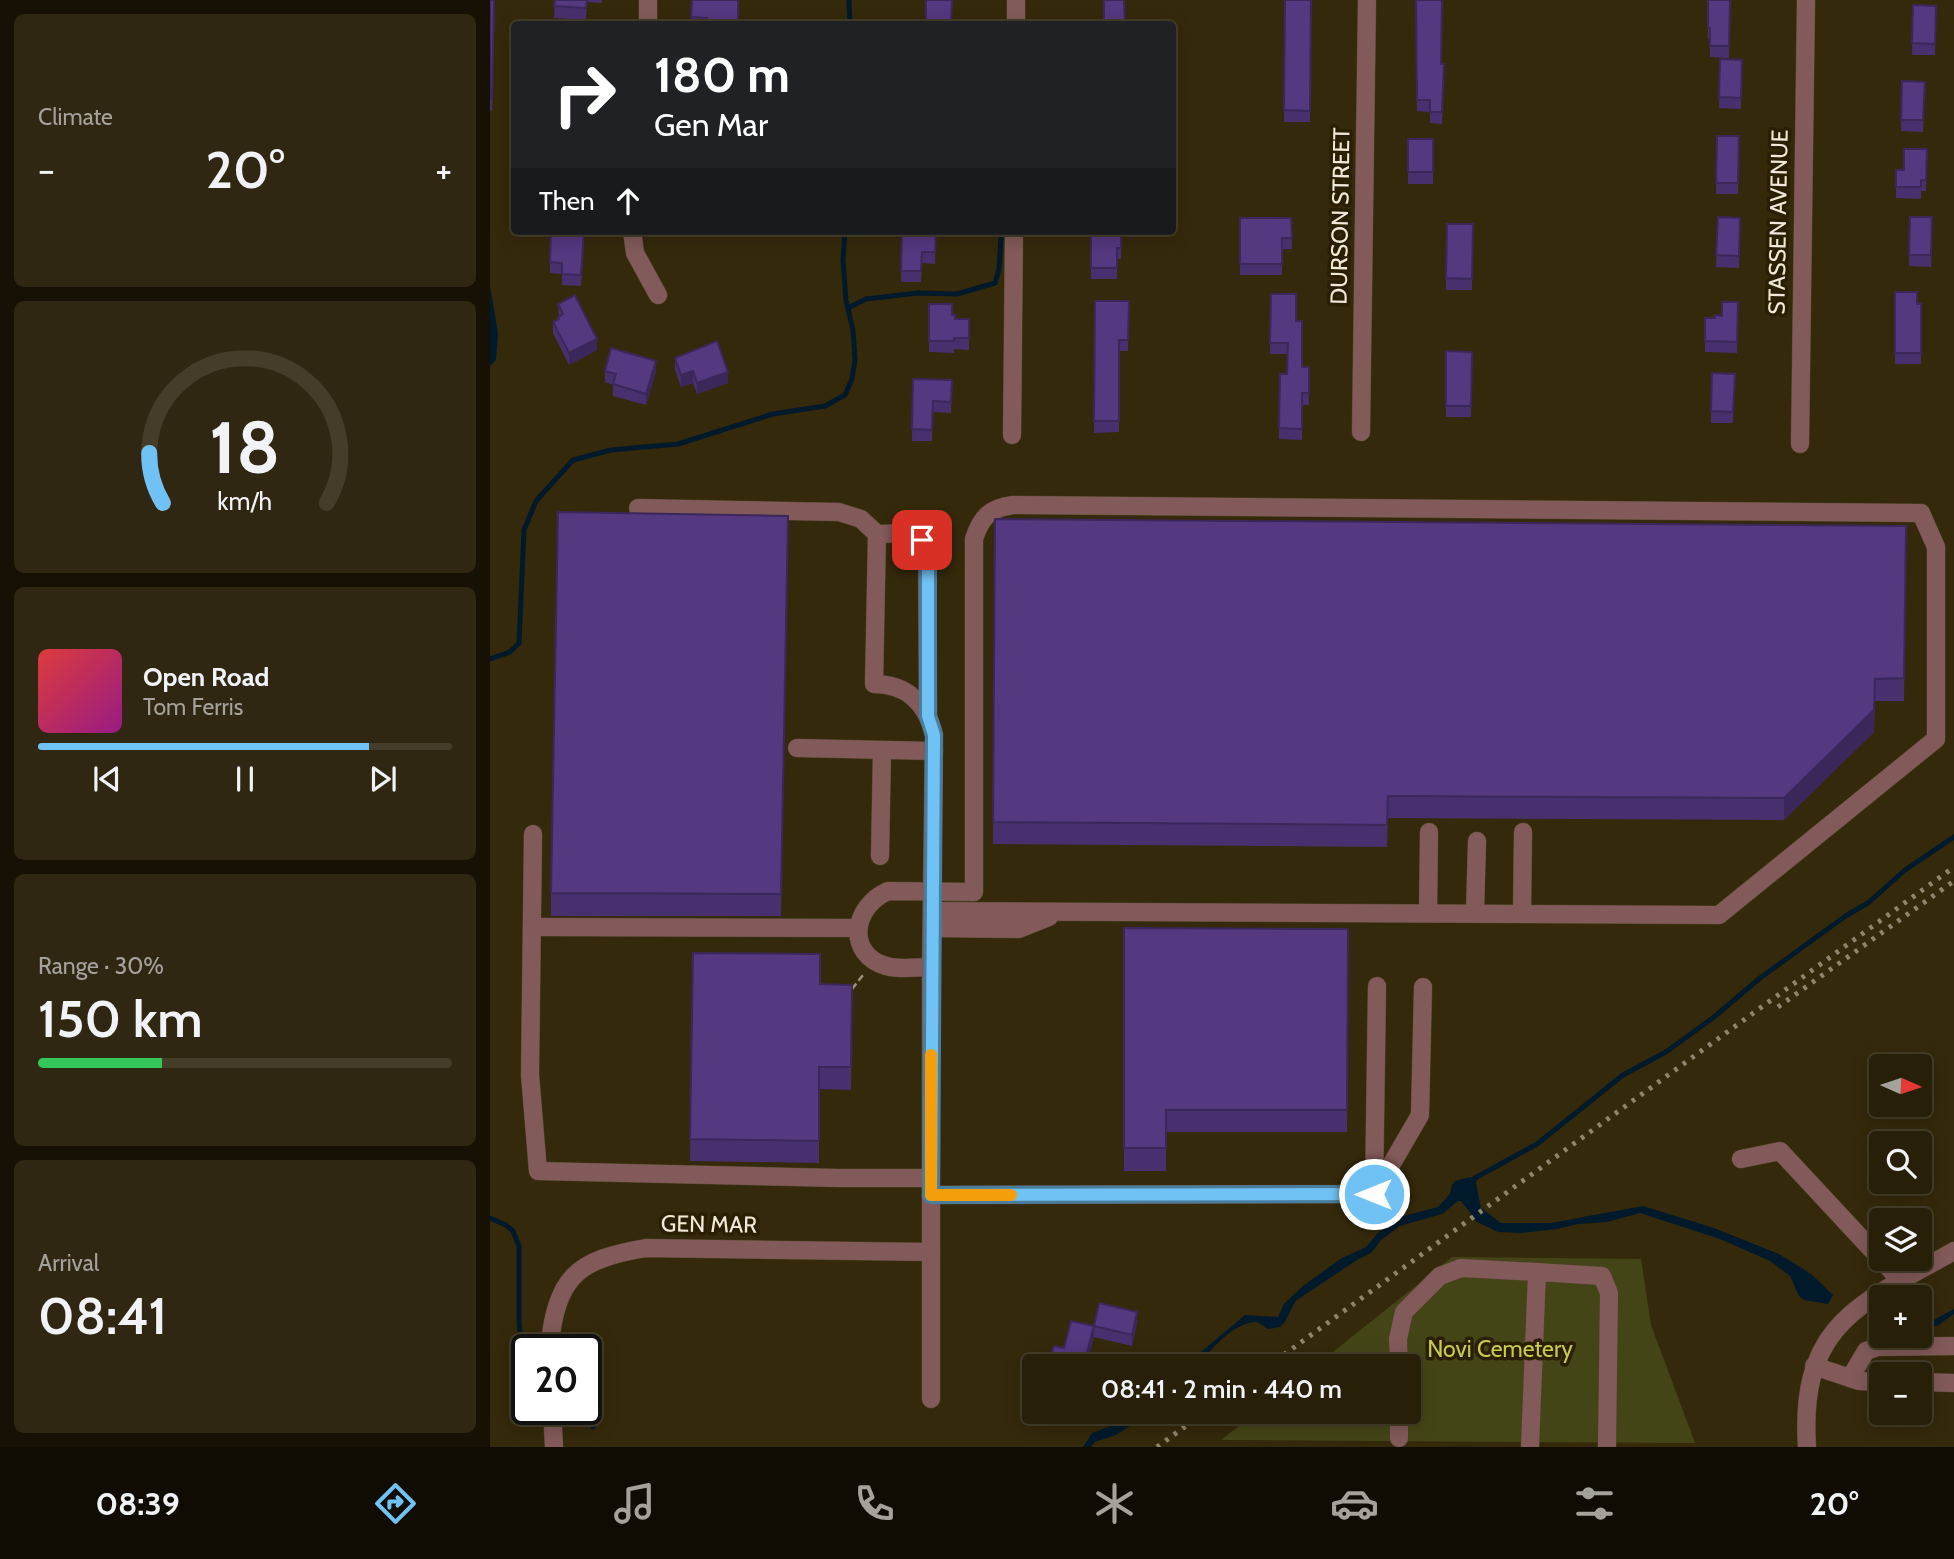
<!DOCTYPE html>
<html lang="en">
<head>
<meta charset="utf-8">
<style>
  body { margin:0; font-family:Cabin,sans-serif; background:#302712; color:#f1f3f6; height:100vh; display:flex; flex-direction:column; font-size:26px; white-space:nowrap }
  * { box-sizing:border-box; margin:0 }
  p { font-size:23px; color:#a5a29c }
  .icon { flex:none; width:38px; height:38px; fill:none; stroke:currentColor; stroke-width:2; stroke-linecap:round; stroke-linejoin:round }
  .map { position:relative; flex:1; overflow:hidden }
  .side { display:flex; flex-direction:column; gap:14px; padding:14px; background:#161104; width:490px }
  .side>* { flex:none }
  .hud { position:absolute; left:21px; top:21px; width:665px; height:214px; border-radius:7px; box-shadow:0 4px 18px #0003,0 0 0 2px #443d29; background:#202124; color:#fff; overflow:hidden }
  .needle { width:46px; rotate:93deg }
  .tools { position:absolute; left:1379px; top:1054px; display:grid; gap:14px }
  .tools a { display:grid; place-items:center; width:63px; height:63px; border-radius:7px; background:#281f08; box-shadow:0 4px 18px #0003,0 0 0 2px #443d29; font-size:35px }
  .speed { position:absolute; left:21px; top:1334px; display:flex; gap:14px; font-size:35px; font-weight:700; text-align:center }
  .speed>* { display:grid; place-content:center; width:91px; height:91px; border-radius:50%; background:#281f08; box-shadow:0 4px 18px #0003,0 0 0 2px #443d29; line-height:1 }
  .speed .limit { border:4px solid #111; border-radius:10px; background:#fff; color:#111 }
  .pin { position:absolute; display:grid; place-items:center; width:60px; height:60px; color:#fff; margin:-30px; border-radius:14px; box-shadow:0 4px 10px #0006 }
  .me { position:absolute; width:77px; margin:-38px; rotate:270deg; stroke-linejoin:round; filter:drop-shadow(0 0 5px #0008) }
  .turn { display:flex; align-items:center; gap:24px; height:147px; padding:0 28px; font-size:32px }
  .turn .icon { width:91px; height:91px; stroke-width:2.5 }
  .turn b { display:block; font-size:49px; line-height:60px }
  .then { display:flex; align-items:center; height:66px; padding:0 28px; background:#0003; gap:14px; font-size:26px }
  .big { font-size:52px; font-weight:600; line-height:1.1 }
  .side .widget { flex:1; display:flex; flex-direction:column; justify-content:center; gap:10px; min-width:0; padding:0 24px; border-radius:10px; background:#302712 }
  .side .dial { align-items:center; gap:0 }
  .dial svg { height:182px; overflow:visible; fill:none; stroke:#443d29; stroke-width:7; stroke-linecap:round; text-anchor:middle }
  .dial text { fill:#f1f3f6; stroke:none }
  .song { display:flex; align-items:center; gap:21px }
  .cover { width:84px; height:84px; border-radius:10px; background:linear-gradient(135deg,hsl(0 70% 55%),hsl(310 70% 35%)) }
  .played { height:7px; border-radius:4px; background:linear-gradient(90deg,#70c2f4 80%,#443d29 80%) }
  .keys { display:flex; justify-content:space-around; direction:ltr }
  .heat { display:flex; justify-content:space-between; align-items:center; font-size:38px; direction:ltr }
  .charge { height:10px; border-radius:5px; background:linear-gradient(90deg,#34c759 30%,#443d29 0) }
  .trip { position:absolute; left:532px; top:1354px; width:399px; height:70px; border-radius:7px; background:#281f08; box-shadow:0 4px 18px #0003,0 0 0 2px #443d29; font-weight:600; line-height:70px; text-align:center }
  .tab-bar { display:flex; height:112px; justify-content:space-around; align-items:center; background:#100c03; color:#a5a29c }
  .tab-bar .icon { width:49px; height:49px }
  .tab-bar .selected { color:#70c2f4 }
  .tab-bar b { font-size:32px; color:#f1f3f6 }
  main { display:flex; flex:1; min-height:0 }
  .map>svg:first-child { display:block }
</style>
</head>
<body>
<main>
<section class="side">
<div class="widget"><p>Climate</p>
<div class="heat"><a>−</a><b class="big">20°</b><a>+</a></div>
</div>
<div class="widget dial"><svg viewBox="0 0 100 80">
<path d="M14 69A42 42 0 1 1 86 69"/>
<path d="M14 69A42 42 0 0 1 8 47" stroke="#70c2f4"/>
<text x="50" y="56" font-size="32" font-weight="700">18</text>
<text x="50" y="72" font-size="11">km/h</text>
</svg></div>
<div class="widget">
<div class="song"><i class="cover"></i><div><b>Open Road</b><p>Tom Ferris</p></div></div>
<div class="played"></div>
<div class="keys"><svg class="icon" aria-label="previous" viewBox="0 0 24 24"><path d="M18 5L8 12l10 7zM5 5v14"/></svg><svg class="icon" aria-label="pause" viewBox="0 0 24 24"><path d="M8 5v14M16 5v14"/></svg><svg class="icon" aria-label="next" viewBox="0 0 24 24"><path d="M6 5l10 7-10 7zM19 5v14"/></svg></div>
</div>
<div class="widget"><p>Range · 30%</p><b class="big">150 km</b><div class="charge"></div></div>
<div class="widget"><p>Arrival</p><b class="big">08:41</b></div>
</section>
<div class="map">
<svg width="1464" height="1447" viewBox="0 0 1464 1447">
  <rect width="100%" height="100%" fill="#35290b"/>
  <!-- green -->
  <path fill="#444517" d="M962,1257L1151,1259L1161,1325L1205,1443L731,1440L767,1412H919V1367H824Z"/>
  <!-- water -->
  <g fill="#011a2b">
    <path d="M0,286L8,333L6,360L0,366Z"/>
    <path d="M980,1177L985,1178L991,1208L1011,1223H1061L1153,1206L1224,1228L1289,1254L1321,1274L1343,1295L1338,1304L1314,1300L1309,1296L1300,1276L1280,1261L1230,1239L1150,1213L1117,1222L1088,1224L1067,1229L1031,1233L1008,1232L987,1222L971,1201H968L952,1214L910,1226L892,1239L881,1253L867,1260L807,1300C799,1308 800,1319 790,1327L778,1329L767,1322C743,1322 721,1350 706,1367H693L755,1315L788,1317L794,1304L814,1285L852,1258L876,1247L887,1234L906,1218L948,1207L960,1194L962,1185L965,1181Z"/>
    <path d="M1464,1309V1314L1447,1326L1430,1329V1324L1442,1321Z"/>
    <path d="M647,1412H661L626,1435L605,1442L601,1447H593L602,1433L632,1422Z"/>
  </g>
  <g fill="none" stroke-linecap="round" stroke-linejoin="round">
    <!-- stream -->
    <g stroke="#011a2b" stroke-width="5">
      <path d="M359,0L360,24"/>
      <path d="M358,308L376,299L428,293L467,294L505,283L509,269L511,237"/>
      <path d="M0,659L20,652L29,643L34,530L46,501L83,460L121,450L188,444L283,414L335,406L355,395L362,379L365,360L363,330L356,300L353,260L355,231"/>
      <path d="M983,1183L985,1178L1047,1144L1133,1075L1176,1052L1224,1017L1270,978L1357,915L1378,903L1415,870L1464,837"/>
      <path d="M0,1218L16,1225L23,1231L29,1246V1322L31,1340L28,1368L31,1402"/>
      <path d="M103,1427L106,1414L107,1383"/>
    </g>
    <defs>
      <g id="minor">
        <path d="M158,24V0"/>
        <path d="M526,24V0"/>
        <path d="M142,231L145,253L168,295"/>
        <path d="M871,432L877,0"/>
        <path d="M522,435L524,231"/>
        <path d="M1310,444L1316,0"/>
        <path d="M148,508L349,512L371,519L387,534"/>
        <path d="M438,716L437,545C424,530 405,534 387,534L384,684C417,684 437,704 444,735L441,967V1399"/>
        <path d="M307,748L444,751"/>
        <path d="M43,834L40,1075L48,1171L348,1178H441"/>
        <path d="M390,856L392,750"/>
        <path d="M938,913L939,832"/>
        <path d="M985,913L987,841"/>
        <path d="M1032,914L1033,832"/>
        <path d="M42,927L368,928"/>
        <path d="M442,928L529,929L559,917"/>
        <path d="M441,967C427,967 410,970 396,966C356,954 362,907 398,891L484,892V539C491,517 500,508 523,505L1431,513L1446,547V739L1229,915L442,911"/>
        <path d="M1251,1159L1290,1151L1411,1281"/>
        <path d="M886,1191L930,1115L933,987"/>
        <path d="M441,1195L884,1194L887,986"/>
        <path d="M59,1349C67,1277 85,1260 156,1248L441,1252"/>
        <path d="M1324,1366L1369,1381L1391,1382"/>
        <path d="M909,1367L908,1339L914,1312L950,1276L971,1268L1047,1272"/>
        <path d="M1360,1378L1376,1351L1388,1347L1464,1346"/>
        <path d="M1430,1382L1464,1383"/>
        <path d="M62,1409L64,1447"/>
        <path d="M909,1412V1438"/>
        <path d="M1040,1447L1047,1272L1112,1276L1119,1293L1117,1447"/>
        <path d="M1317,1447C1309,1323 1370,1304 1464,1251"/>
      </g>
    </defs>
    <!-- minor casing -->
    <use href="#minor" stroke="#4f4428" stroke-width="19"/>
    <!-- path -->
    <path stroke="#9c927b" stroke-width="2.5" stroke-dasharray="7 3.5" stroke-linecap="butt" d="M362,989L373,975"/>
    <!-- minor -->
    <use href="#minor" stroke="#825a59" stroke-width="18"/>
    <!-- rail -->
    <g stroke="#8f856d" stroke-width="5" stroke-dasharray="3.5 7" stroke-linecap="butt">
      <path d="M1288,1007L1464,881"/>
      <path d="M777,1367L1464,867"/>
      <path d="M667,1447L715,1412"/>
    </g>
  </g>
  <!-- wall -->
  <g fill="#48306e">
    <path d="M0,0H5L2,111L0,110Z"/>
    <path d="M65,0H112V3L97,2L96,20L64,18Z"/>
    <path d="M202,0L248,24H201Z"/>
    <path d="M795,0H821L820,122H794Z"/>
    <path d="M926,0L951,64H954L952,124L940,123V112L927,111Z"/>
    <path d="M1218,0H1240L1239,58L1220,57V39H1218Z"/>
    <path d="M1423,5L1446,6L1445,55H1422Z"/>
    <path d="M1230,59L1252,60L1251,109L1229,108Z"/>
    <path d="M1412,81L1435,82L1433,132L1411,131Z"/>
    <path d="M1227,136H1249L1248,194H1226Z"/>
    <rect x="918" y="139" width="25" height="45"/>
    <path d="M1437,149L1436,191H1431V199L1406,198V170H1414Z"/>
    <path d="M1228,217L1250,218L1249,268L1226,267Z"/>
    <path d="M1420,217H1442L1441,267L1419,266Z"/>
    <path d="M750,218H801L802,249H792V275H750Z"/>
    <path d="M983,224L982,290H956V278Z"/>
    <path d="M412,231H446L445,264L432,263L431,282H411Z"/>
    <path d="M601,231H631V259H627V279H601Z"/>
    <path d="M94,240L91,286L72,285V274L60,273V262Z"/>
    <path d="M1405,292L1427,304H1431V364H1405Z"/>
    <path d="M781,294L806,321L812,367H819V405H812V440L789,439L790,374H797L798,354H780Z"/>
    <path d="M605,301H639L638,351H629V432L604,433Z"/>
    <path d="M1248,302L1247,353L1215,352V318H1225L1232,316Z"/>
    <path d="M68,304L107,350L79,365L63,333V322L68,320L69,317Z"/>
    <path d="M439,304L462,315L465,319H479V350L464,349V353L439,352Z"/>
    <path d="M956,351L982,352L981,417H956Z"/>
    <path d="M185,358L238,383L207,394L203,383L191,387L185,369Z"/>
    <path d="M115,371L166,372L156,405L123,396V385L115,382Z"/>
    <path d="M1222,373L1245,374L1243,423H1221Z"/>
    <path d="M423,379L462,380L461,413L443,412L442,441H422Z"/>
    <path d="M505,519L1416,526L1414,701H1385L1384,732L1294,820L898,818L897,847L503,844Z"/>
    <path d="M298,538L291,916H61V893Z"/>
    <path d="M634,928L858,929L857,1132H676V1171H634Z"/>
    <path d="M203,953L330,984L362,985L361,1090L329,1089V1163L200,1161Z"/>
    <path d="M647,1323L642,1346L604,1337L596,1367H557L574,1348L604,1326Z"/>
  </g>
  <!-- shaded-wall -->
  <g fill="#3b275a">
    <path d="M107,339V350L79,365V353Z"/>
    <path d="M166,361V372L156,405V394Z"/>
    <path d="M203,371V383L191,387V375Z"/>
    <path d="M238,372V383L207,394V383Z"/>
    <path d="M1385,679L1384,732L1294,820V798Z"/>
    <path d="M647,1312V1323L642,1346V1335Z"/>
    <path d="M604,1326V1337L596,1367H593Z"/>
  </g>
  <!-- building -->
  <g fill="#543880" stroke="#3b275a" stroke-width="2">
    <path d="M0,0H4L2,99H0Z"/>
    <path d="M65,0H97L96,8L64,6Z"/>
    <path d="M202,0H248V24H217V18L201,17Z"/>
    <path d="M436,0H462L461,24H436Z"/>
    <path d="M614,0H634L635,24H614Z"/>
    <path d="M795,0H821L820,111L794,110Z"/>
    <path d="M926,0H952L951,64H954L952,112H940V100H927Z"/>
    <path d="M1218,0H1240L1239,46H1220V28L1218,27Z"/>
    <path d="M1423,5L1446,6L1445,44L1422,43Z"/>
    <path d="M1230,59L1252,60L1251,98L1229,97Z"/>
    <path d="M1412,81L1435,82L1433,120H1411Z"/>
    <path d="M1227,136H1249L1248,183H1226Z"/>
    <rect x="918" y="139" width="25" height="33"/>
    <path d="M1414,149H1437L1436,180H1431V187H1406V170H1414Z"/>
    <path d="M1228,217L1250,218L1249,256L1226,255Z"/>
    <path d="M1420,217H1442L1441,255H1419Z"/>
    <path d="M750,218H801L802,238H792V264H750Z"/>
    <path d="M957,224H983L982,279L956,278Z"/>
    <path d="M61,231H94L91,275L72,274V263L60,262Z"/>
    <path d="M412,231H446L445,252H432L431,271H411Z"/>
    <path d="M601,231H631V248H627V268H601Z"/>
    <path d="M1405,292H1427V304H1431V353H1405Z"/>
    <path d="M781,294H806V321H812V367H819V393H812V429L789,428L790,374H797L798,343H780Z"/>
    <path d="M85,295L107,339L79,353L63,322L69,319L68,317L73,314L68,304Z"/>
    <path d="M605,301H639L638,340H629V421H604Z"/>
    <path d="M1232,302H1248L1247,342L1215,341V318H1225V315L1232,316Z"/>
    <path d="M439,304H462V315H465V319H479V338H464V341H439Z"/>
    <path d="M227,341L238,372L207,383L203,371L191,375L185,358Z"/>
    <path d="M121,348L166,361L156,394L123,384L126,374L115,371Z"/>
    <path d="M956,351L982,352L981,406H956Z"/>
    <path d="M1222,373L1245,374L1243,412L1221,411Z"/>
    <path d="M423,379L462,380L461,402L443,401L442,430L422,429Z"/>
    <path d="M68,512L298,516L291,894L61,893Z"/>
    <path d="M505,519L1416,526L1414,678L1385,679L1384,710L1294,798L898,796L897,825L503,822Z"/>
    <path d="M634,928L858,929L857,1110H676V1148H634Z"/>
    <path d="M203,953L330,954V984L362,985L361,1067H329V1141L200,1139Z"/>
    <path d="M609,1303L647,1312L642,1335L604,1326L593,1367H557L564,1346L574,1348L581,1321L604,1326Z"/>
  </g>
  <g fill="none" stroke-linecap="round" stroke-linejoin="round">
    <defs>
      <path id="route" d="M432,540L438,552V716L444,735L441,1195L884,1194"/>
    </defs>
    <!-- route casing -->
    <use href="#route" stroke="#497e9f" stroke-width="18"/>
    <!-- route -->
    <use href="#route" stroke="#70c2f4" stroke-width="12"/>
    <!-- slow -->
    <path stroke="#f59e0b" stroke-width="12" d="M441,1055V1195H521"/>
  </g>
  <g text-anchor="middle" stroke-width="7" stroke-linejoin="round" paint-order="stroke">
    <!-- street labels -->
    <g font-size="23" fill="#f1e9d8" stroke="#2b1f02">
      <text transform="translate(850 216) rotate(-89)" y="8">DURSON STREET</text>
      <text transform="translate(1288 222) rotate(-89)" y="8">STASSEN AVENUE</text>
      <text transform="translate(219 1224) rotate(1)" y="8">GEN MAR</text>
    </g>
    <!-- park labels -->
    <g font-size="23" fill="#c8cb4b" stroke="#2b1f02">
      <text x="1010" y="1357">Novi Cemetery</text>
    </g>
  </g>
</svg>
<div class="tools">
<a><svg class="needle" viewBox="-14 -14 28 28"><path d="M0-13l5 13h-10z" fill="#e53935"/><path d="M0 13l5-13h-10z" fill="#a5a29c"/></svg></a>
<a><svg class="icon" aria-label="search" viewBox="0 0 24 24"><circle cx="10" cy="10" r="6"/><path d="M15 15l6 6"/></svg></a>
<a><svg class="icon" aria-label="layers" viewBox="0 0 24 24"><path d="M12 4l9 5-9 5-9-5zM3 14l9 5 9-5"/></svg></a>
<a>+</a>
<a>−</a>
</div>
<div class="speed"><div class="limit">20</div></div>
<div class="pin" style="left:432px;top:540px;background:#d93025"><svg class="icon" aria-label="arrive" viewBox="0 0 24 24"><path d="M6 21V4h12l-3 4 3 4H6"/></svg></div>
<svg class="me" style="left:884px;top:1194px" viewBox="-20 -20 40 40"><circle r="17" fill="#70c2f4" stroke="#fff" stroke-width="3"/><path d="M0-11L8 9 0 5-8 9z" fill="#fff"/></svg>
<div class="trip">08:41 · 2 min · 440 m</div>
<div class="hud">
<div class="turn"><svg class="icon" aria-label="right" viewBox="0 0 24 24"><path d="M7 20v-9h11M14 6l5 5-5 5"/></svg><div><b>180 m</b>Gen Mar</div></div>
<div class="then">Then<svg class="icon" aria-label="ahead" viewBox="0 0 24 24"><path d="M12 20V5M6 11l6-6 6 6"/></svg></div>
</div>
</div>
</main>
<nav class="tab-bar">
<b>08:39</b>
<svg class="icon selected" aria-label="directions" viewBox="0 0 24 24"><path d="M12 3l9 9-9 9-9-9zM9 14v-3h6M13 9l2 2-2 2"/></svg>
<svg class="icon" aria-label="music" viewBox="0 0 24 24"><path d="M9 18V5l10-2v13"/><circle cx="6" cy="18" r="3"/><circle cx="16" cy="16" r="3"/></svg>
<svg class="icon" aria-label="phone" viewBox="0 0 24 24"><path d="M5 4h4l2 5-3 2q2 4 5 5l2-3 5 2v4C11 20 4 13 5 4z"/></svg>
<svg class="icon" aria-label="climate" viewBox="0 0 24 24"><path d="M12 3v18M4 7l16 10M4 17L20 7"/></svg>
<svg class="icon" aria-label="car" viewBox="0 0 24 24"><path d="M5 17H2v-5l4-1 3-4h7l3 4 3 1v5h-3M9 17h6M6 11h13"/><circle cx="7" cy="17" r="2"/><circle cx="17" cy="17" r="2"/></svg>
<svg class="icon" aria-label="filters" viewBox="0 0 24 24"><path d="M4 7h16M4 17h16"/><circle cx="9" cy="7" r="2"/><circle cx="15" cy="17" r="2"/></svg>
<b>20°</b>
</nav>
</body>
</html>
